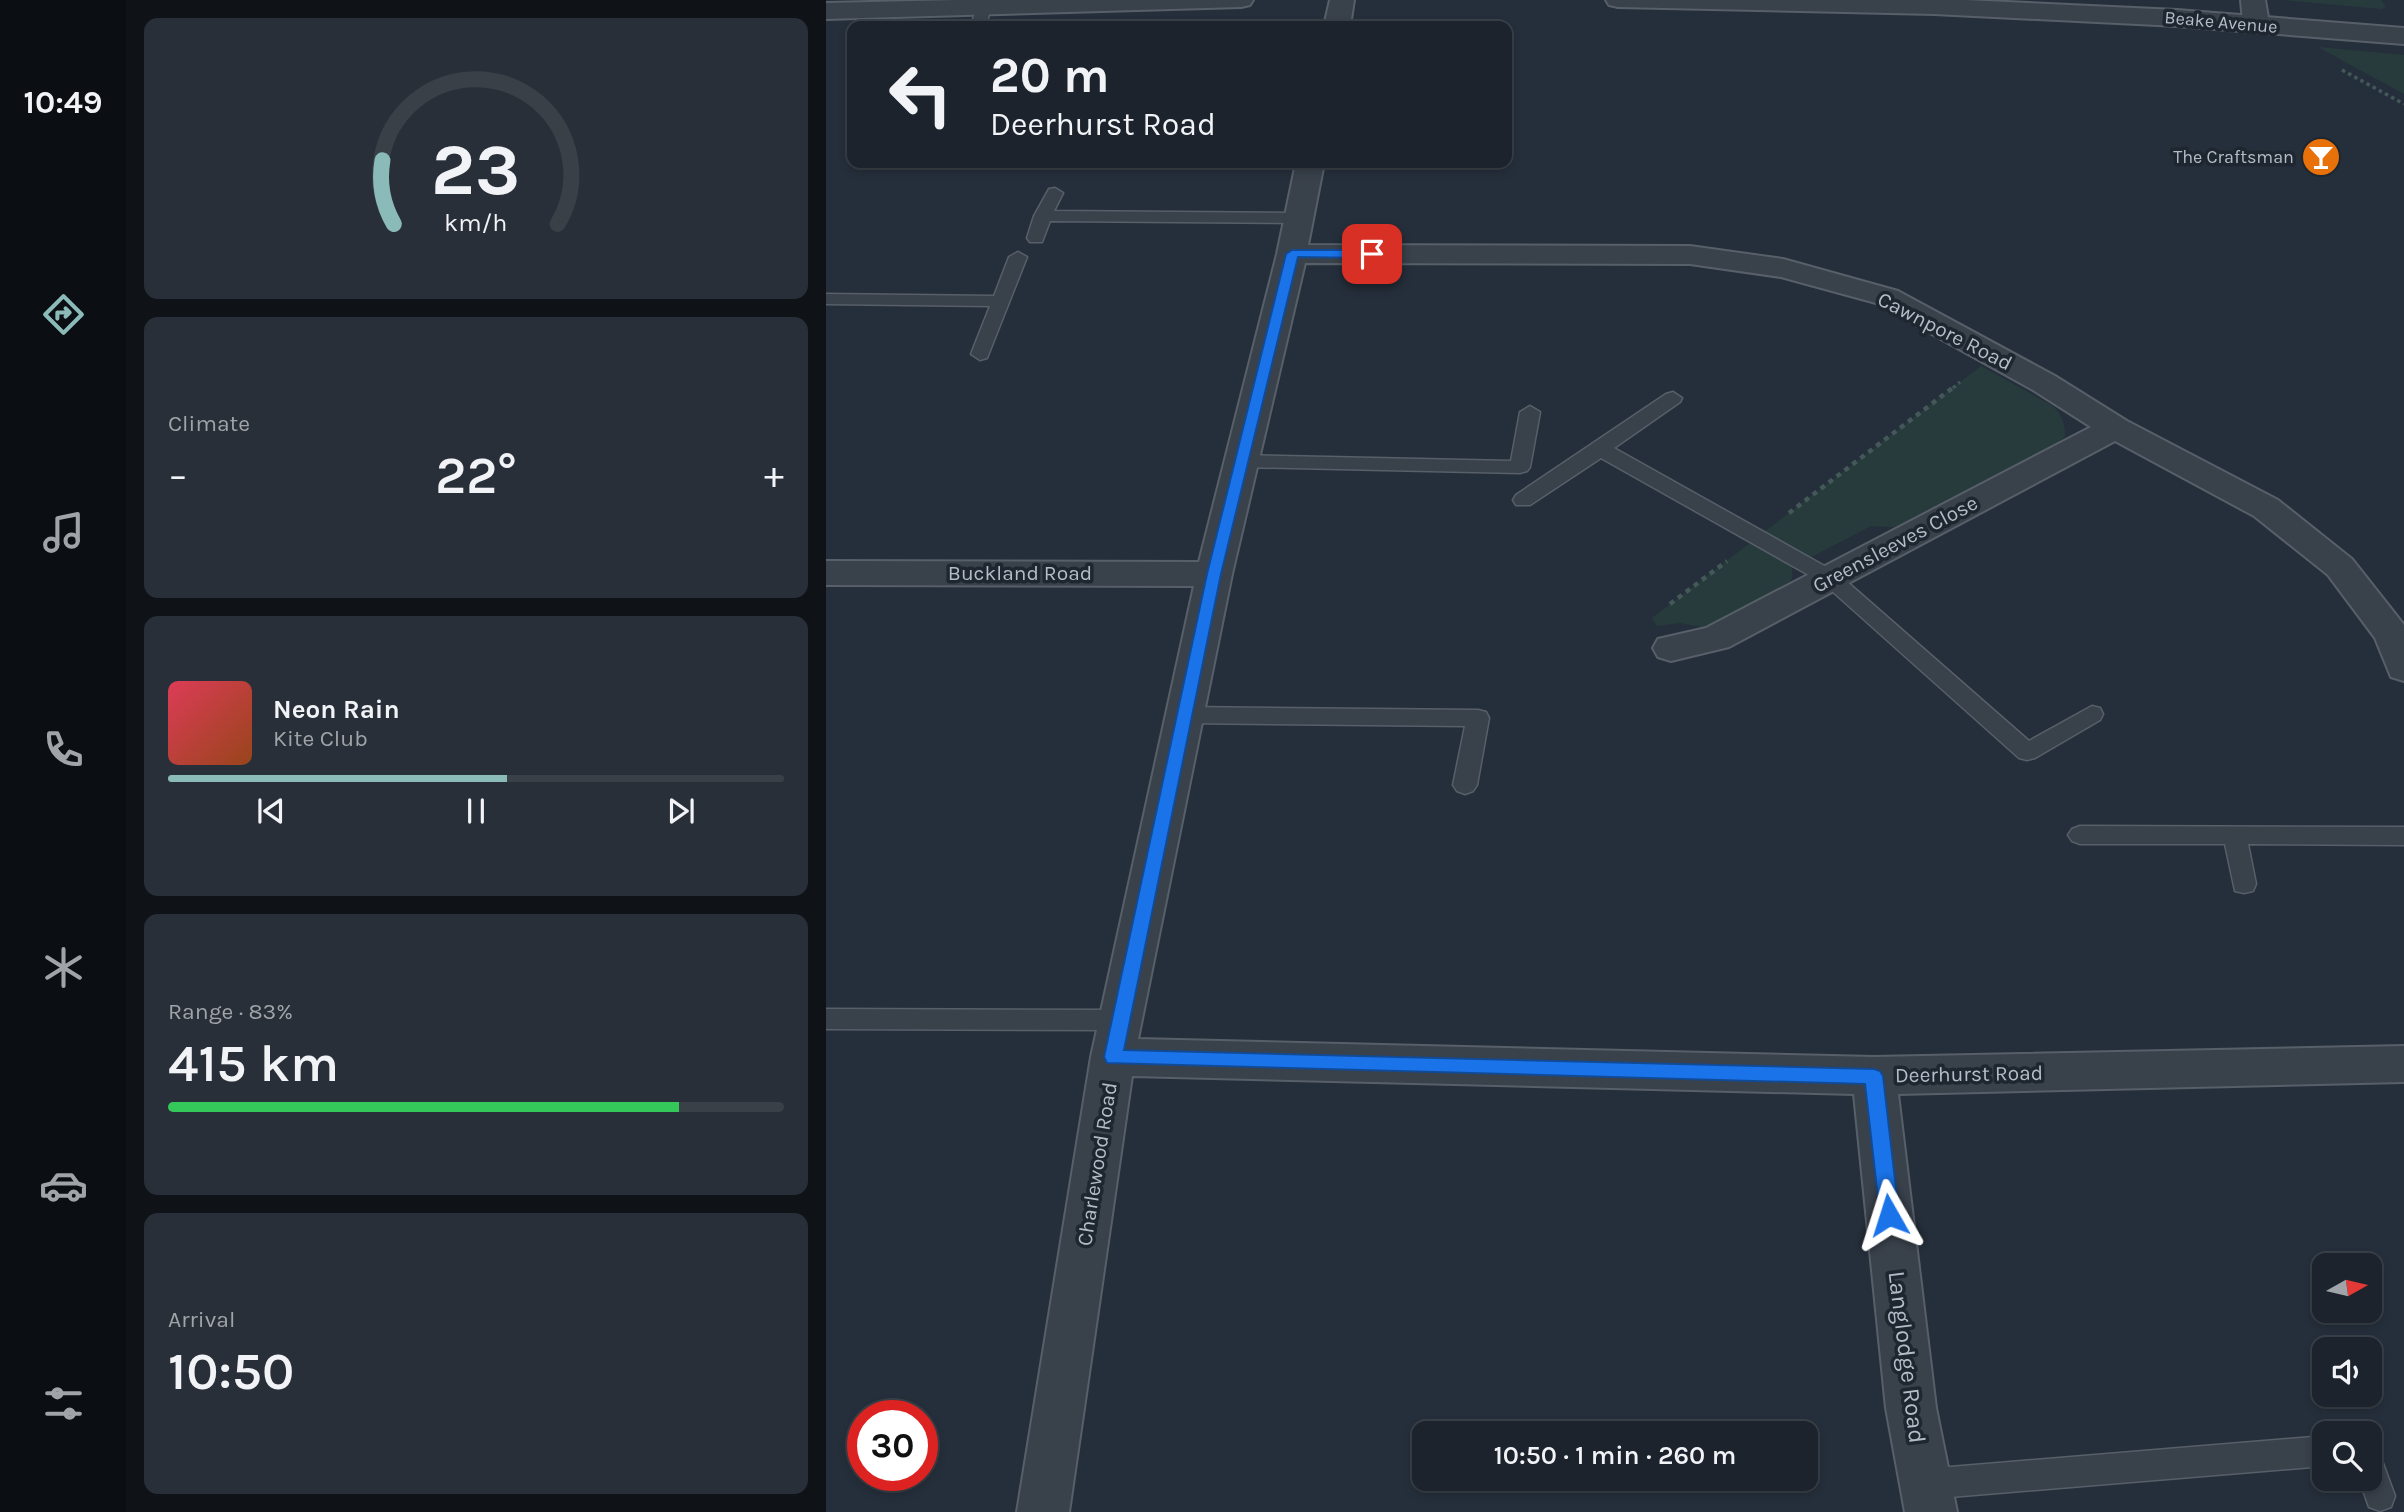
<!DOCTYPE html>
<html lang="en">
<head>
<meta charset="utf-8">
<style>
  body { margin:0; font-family:Karla,sans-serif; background:#292f38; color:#f1f3f6; height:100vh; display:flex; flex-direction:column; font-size:26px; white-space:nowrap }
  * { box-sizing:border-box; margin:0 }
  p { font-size:23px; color:#a0a4a9 }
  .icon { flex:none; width:38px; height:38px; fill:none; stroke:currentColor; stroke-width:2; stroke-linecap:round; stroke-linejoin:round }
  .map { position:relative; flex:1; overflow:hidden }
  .side { display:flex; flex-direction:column; gap:18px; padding:18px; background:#0f1318; width:700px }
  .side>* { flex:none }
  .top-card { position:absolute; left:21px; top:21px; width:665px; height:147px; border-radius:14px; box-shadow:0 4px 10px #0003,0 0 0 2px #3a4048; background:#1c232c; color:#f1f3f6; overflow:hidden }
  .needle { width:46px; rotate:82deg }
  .fabs { position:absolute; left:1486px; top:1253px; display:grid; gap:14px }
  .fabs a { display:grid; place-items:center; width:70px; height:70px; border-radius:14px; background:#1c232c; box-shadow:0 4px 10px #0003,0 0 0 2px #3a4048; font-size:35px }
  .speed { position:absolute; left:21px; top:1400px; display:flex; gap:14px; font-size:35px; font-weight:700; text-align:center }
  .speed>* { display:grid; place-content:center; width:91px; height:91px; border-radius:50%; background:#1c232c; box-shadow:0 4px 10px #0003,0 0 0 2px #3a4048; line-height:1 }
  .speed .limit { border:10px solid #d22; background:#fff; color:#111 }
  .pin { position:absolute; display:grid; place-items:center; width:60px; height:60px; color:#fff; margin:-30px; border-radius:14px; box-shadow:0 4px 10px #0006 }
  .me { position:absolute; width:77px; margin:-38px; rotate:354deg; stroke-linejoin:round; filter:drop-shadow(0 0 5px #0008) }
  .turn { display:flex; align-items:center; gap:24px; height:147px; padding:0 28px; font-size:32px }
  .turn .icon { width:91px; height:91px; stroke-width:2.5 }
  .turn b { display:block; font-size:49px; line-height:60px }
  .big { font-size:52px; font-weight:600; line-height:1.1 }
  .side .widget { flex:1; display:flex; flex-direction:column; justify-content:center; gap:10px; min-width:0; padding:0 24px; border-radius:14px; background:#292f38 }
  .side .dial { align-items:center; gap:0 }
  .dial svg { height:182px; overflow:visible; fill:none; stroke:#3a4048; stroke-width:7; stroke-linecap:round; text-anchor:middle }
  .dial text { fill:#f1f3f6; stroke:none }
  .song { display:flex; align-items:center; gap:21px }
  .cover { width:84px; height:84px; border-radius:10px; background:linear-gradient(135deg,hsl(350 70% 55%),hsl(20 70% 35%)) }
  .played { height:7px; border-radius:4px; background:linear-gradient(90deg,#8bbbb9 55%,#3a4048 55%) }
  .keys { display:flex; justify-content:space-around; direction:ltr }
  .heat { display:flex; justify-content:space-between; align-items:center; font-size:38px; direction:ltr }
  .charge { height:10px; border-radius:5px; background:linear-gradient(90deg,#34c759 83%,#3a4048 0) }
  .trip { position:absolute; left:586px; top:1421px; width:406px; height:70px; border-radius:14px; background:#1c232c; box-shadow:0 4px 10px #0003,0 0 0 2px #3a4048; font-weight:600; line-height:70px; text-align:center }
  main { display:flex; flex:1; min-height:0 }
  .tab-bar { display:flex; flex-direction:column; width:126px; justify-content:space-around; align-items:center; background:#0b0e12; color:#a0a4a9 }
  .tab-bar .icon { width:49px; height:49px }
  .tab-bar .on { color:#8bbbb9 }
  .tab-bar b { font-size:32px; color:#f1f3f6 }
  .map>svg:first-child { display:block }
</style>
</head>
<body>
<main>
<nav class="tab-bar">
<b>10:49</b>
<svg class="icon on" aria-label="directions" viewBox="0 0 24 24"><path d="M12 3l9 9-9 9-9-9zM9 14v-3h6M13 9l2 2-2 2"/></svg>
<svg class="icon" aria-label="music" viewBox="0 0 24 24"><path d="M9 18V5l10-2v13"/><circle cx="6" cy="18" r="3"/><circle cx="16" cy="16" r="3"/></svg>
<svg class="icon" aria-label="phone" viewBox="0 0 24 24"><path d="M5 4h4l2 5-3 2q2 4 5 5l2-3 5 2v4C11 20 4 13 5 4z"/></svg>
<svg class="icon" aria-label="climate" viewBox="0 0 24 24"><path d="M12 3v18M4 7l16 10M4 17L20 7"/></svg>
<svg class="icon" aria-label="car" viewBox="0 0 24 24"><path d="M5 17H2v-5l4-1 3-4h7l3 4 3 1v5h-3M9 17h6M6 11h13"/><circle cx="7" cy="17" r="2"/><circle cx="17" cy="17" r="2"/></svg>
<svg class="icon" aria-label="filters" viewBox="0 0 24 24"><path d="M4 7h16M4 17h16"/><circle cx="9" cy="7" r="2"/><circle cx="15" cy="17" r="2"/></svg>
</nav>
<section class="side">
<div class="widget dial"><svg viewBox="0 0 100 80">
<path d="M14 69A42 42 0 1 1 86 69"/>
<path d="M14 69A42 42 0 0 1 9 41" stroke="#8bbbb9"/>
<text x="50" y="56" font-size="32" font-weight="700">23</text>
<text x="50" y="72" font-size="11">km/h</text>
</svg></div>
<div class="widget"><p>Climate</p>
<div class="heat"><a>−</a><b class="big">22°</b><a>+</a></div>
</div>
<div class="widget">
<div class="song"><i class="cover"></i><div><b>Neon Rain</b><p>Kite Club</p></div></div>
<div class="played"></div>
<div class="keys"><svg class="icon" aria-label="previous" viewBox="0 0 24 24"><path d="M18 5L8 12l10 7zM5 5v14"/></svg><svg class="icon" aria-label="pause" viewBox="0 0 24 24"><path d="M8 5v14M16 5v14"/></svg><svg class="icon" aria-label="next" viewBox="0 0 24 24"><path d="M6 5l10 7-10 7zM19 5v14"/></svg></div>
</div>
<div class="widget"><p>Range · 83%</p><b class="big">415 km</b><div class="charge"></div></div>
<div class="widget"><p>Arrival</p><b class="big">10:50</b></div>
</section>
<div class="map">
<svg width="1578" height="1512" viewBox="0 0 1578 1512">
  <rect width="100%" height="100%" fill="#252f3b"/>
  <!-- green -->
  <g fill="#273b3c">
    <path d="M1456,0H1555L1560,7L1555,9Z"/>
    <path d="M1492,47L1578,55V94Z"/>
    <path d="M1155,366L1227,406C1236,416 1239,422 1239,436L1229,448L1085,523L1067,527L1045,526L966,567V579L961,585L880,628L854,623L831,626L826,618Z"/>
  </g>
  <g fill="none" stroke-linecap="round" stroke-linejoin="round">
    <defs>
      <g id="service">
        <path d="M158,2L165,6L160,26H145L151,6Z"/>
        <path d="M229,188L237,193L228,211L473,213L482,218L473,223L224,221L216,242H204L201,238L208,216L223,189Z"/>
        <path d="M192,252L201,257L161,358L154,360L145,354L164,306L0,304V294L168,296L183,257Z"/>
        <path d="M847,392L856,398L854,402L788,448L1011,573L1203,741L1266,706L1274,708L1277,714L1274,720L1209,758L1201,760L1193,758L997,583L775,458L704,505H690L687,500L690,495L840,394Z"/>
        <path d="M704,406L714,412L704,467L701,471L694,473L415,467L408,465L405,461L408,457L415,455L685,461L694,412Z"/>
        <path d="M358,707L652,710L660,712L663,718L651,785L647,791L639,794L631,791L627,785L639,726L358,723L350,721L347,715L350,709Z"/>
        <path d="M1254,826L1578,827V845L1422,844L1430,884L1427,891L1418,893L1409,891L1399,844H1254L1246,841L1242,835L1246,829Z"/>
        <path d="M0,1009L295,1010L304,1013L308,1020L304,1027L295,1030L0,1029Z"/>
        <path d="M1498,1436V1466L1100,1499L1089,1495L1085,1484L1089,1473L1100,1469Z"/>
        <path d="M1544,1453L1555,1458L1569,1496L1565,1507L1554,1511L1543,1507L1533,1479H1544Z"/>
      </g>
      <g id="minor">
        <path d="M504,0H528L524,26H498Z"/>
        <path d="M1415,0H1439L1443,23L1439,28L1430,31L1421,28L1417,23Z"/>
        <path d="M470,163H498L482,245L864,246L957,259L1072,291L1229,376L1301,421L1452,500L1526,559L1578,625V681L1565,677L1549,638L1502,575L1428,516L1289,441L903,647L845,661L832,657L827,648L832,639L880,628L1265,427L1207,390L1050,303L955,277L864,264L479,263L406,574L312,1039L1048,1057L1578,1046V1082L1072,1094L1110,1408L1131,1512H1079L1060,1408L1028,1094L306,1076L243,1512H191L265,1057L368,586L0,585V561L373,562L451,254Z"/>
      </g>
      <g id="tertiary">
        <path d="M131,0H427L424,5L415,7L0,19V3Z"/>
        <path d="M780,0H1139L1351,10L1578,28V44L1351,26L1108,14L792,7L783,5Z"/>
      </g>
    </defs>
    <!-- service casing -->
    <use href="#service" stroke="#575f69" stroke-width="3"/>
    <!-- minor casing -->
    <use href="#minor" stroke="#575f69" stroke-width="4"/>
    <!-- tertiary casing -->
    <use href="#tertiary" stroke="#575f69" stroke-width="4"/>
    <!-- path-far1 -->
    <g stroke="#455859" stroke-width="3.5" stroke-dasharray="3.5 3.5" stroke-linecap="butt">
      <path d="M1516,70L1578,104"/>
      <path d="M1127,388L1134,382"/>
    </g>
    <!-- path -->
    <g stroke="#455859" stroke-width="4.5" stroke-dasharray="5 5" stroke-linecap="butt">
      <path d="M963,513L1129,386"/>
      <path d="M844,604L901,561"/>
    </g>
    <!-- service -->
    <use href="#service" fill="#39414b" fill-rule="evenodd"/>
    <!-- minor -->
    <use href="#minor" fill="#39414b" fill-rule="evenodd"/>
    <!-- tertiary -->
    <use href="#tertiary" fill="#39414b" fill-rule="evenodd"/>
  </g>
  <!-- route -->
  <path fill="#1a73e8" stroke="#114b97" stroke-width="2" d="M466,250H546L552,254L546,258L472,257L395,574L298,1050L1048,1069L1054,1071L1057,1076L1073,1215L1070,1221L1063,1223L1056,1221L1054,1215L1039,1084L281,1063L278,1057L381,574L460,254Z"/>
  <!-- icons -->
  <defs>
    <symbol id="bar-disc" viewBox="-11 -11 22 22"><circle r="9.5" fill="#e8710a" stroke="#1e2630"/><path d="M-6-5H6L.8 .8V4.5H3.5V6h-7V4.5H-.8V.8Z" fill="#fff"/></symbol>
  </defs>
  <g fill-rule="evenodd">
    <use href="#bar-disc" x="1473" y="135" width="44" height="44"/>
  </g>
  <g text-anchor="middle" stroke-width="7" stroke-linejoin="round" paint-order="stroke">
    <!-- far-street labels -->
    <g font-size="18" fill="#b4bcc7" stroke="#1e2630">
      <text transform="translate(1395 22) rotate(5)" y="6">Beake Avenue</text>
    </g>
    <!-- far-poi labels -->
    <g font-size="18" fill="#b4bcc7" stroke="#1e2630" text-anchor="end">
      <text x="1468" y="163">The Craftsman</text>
    </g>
    <!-- street labels -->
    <g font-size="21" fill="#b4bcc7" stroke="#1e2630">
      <text transform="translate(1119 331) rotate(27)" y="7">Cawnpore Road</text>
      <text transform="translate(1069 544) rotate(-28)" y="7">Greensleeves Close</text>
      <text x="194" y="580">Buckland Road</text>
      <text transform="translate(1143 1074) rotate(-1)" y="7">Deerhurst Road</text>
      <text transform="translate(271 1164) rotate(-81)" y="7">Charlewood Road</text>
    </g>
    <!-- near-street labels -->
    <g font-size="24" fill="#b4bcc7" stroke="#1e2630">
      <text transform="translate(1081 1357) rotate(83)" y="8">Langlodge Road</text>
    </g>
  </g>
</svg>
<div class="fabs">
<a><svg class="needle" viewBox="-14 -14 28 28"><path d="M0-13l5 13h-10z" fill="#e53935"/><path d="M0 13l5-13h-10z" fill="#a0a4a9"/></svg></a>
<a><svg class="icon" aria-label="sound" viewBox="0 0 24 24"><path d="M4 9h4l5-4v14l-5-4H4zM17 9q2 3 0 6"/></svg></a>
<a><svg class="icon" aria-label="search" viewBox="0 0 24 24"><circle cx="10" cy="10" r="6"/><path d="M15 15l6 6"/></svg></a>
</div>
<div class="speed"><div class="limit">30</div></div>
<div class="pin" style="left:546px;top:254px;background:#d93025"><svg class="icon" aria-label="arrive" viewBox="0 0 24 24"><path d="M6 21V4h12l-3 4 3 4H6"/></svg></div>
<svg class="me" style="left:1063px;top:1215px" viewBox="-20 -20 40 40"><path d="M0-17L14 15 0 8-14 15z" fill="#1a73e8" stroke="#fff" stroke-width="4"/></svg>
<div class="trip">10:50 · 1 min · 260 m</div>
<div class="top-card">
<div class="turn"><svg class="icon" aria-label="left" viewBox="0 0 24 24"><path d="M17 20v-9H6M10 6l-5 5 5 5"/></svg><div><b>20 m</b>Deerhurst Road</div></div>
</div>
</div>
</main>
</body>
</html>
